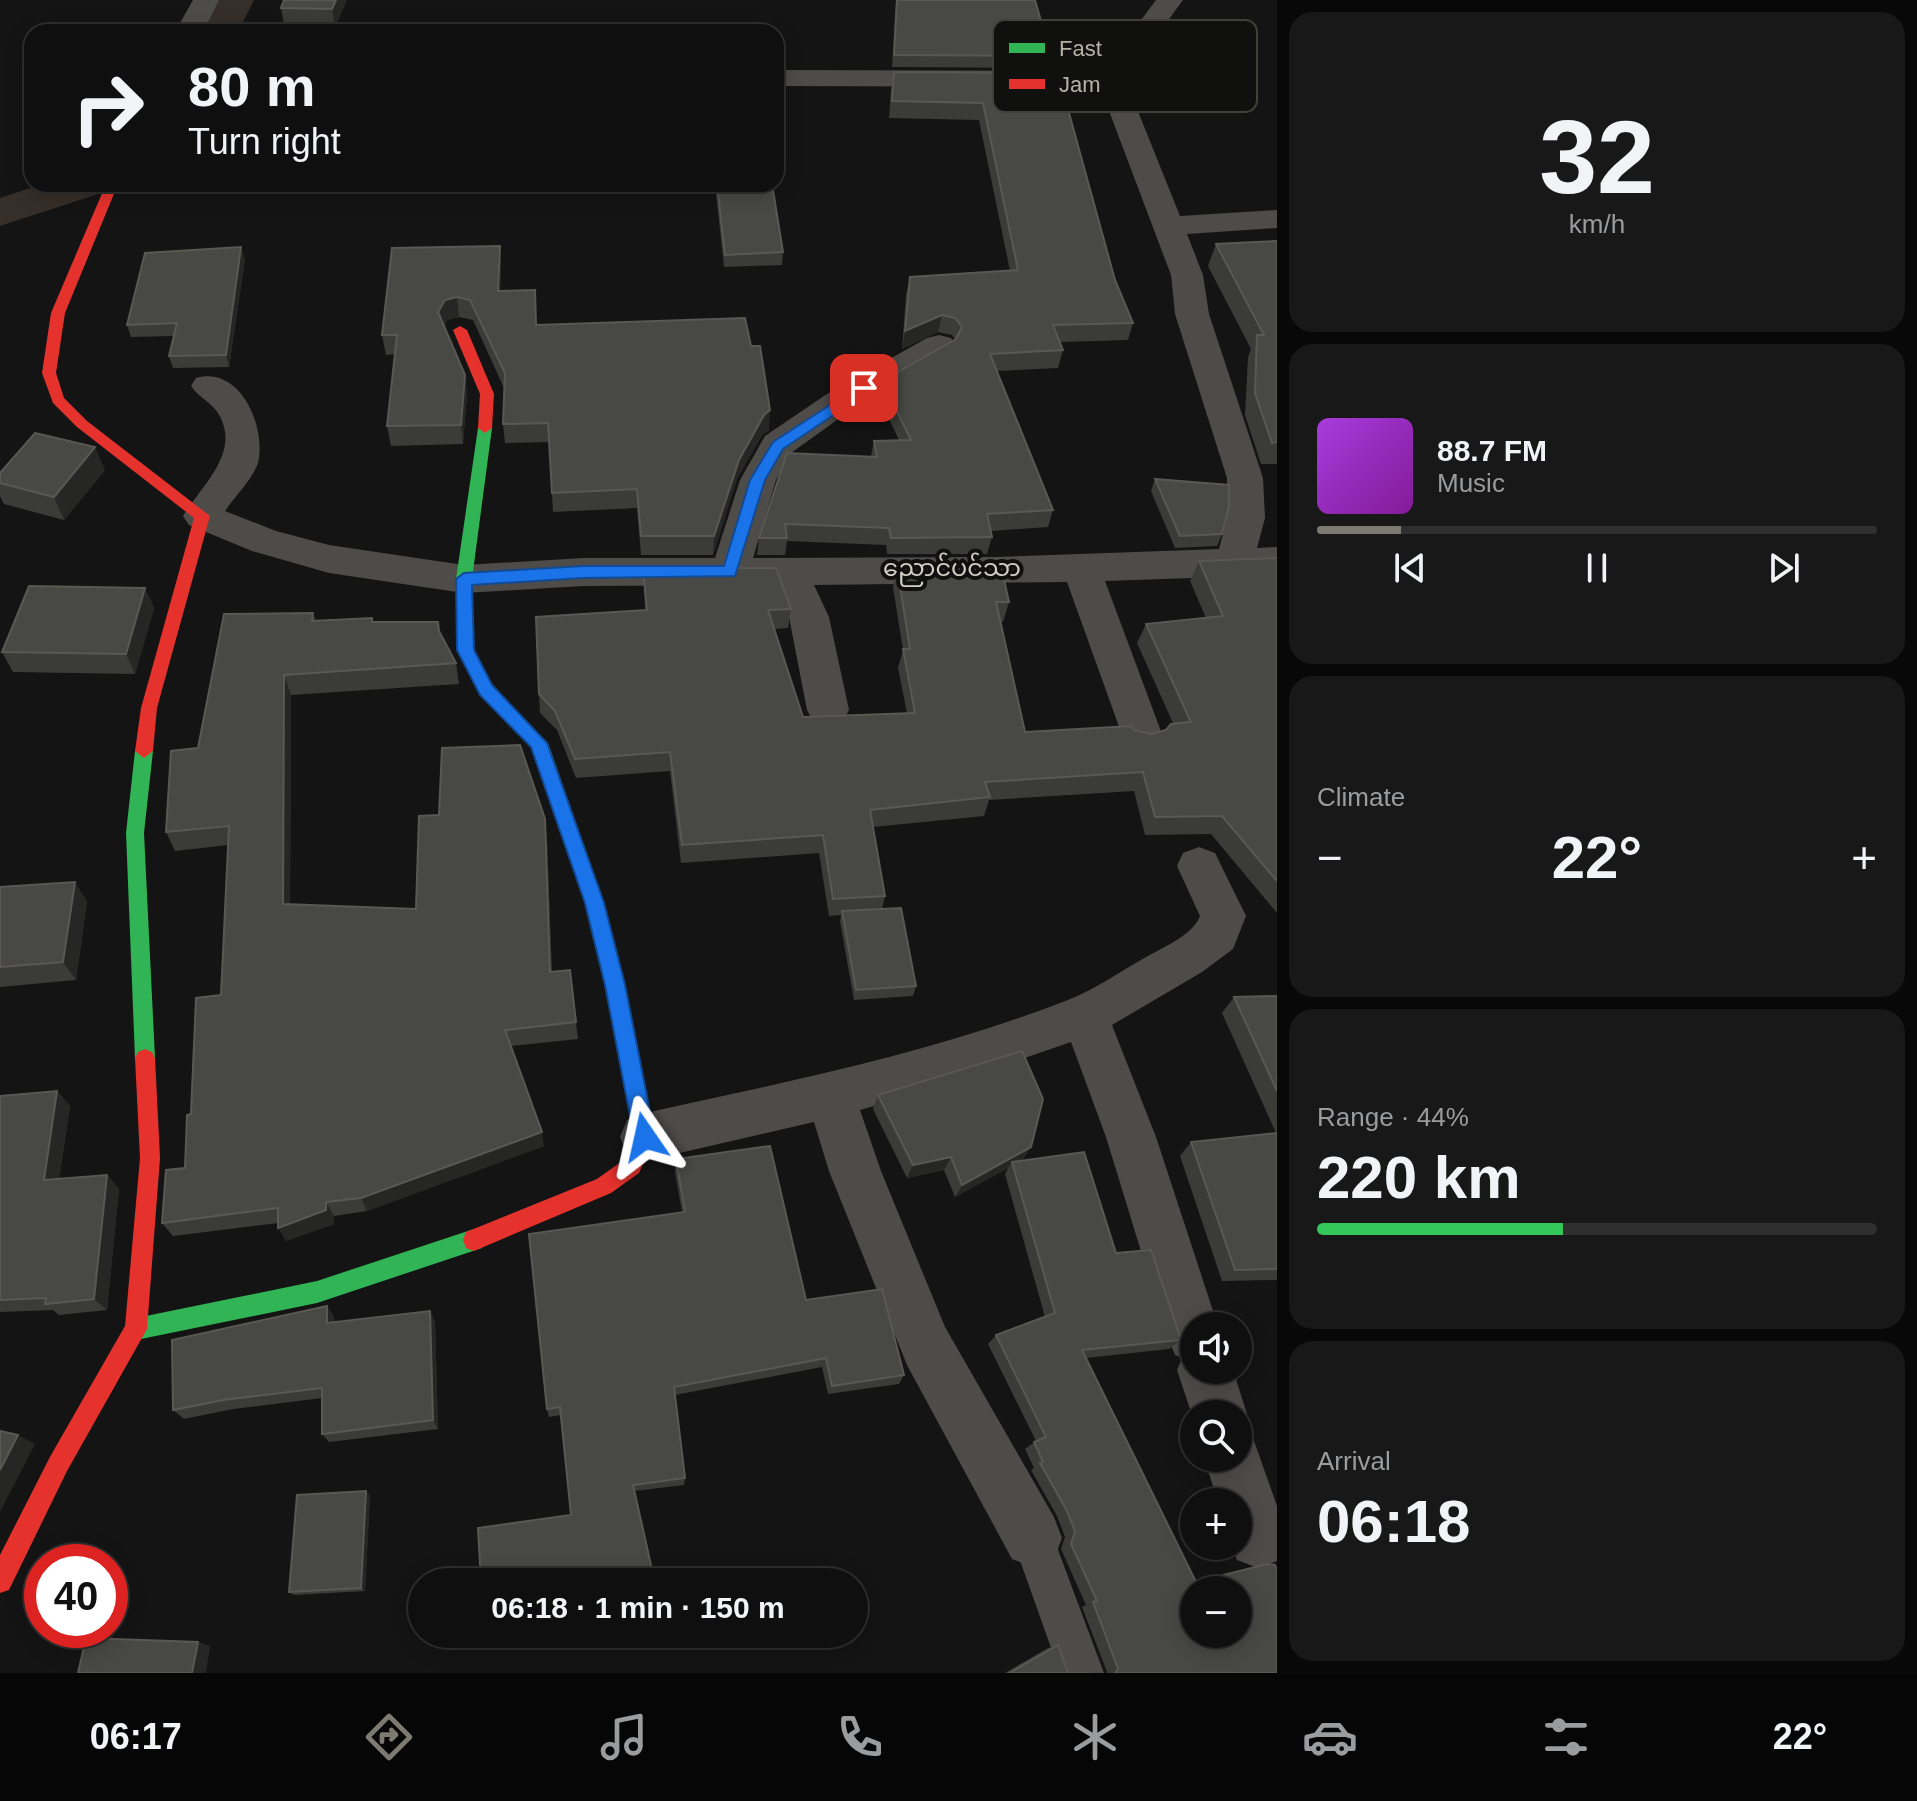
<!DOCTYPE html>
<html lang="en">
<head>
<meta charset="utf-8">
<style>
  body { margin:0; font-family:Helvetica,"Noto Sans Myanmar",sans-serif; background:#181818; color:#f1f3f6; height:100vh; display:flex; flex-direction:column; font-size:30px; white-space:nowrap }
  * { box-sizing:border-box; margin:0 }
  p { font-size:26px; color:#9b9c9e }
  .icon { flex:none; width:44px; height:44px; fill:none; stroke:currentColor; stroke-width:2; stroke-linecap:round; stroke-linejoin:round }
  .map { position:relative; flex:1; overflow:hidden }
  .side { display:flex; flex-direction:column; gap:12px; padding:12px; background:#080808; width:640px }
  .side>* { flex:none }
  .hud { position:absolute; left:24px; top:24px; width:760px; height:168px; border-radius:24px; box-shadow:0 4px 20px #0003,0 0 0 2px #2f2f2f; background:#0f0f0f; color:#f1f3f6; overflow:hidden }
  .controls { position:absolute; left:1180px; top:1312px; display:grid; gap:16px }
  .controls a { display:grid; place-items:center; width:72px; height:72px; border-radius:50%; background:#0f0f0f; box-shadow:0 4px 20px #0003,0 0 0 2px #2f2f2f; font-size:40px }
  .speed { position:absolute; left:24px; top:1544px; display:flex; gap:16px; font-size:40px; font-weight:700; text-align:center }
  .speed>* { display:grid; place-content:center; width:104px; height:104px; border-radius:50%; background:#0f0f0f; box-shadow:0 4px 20px #0003,0 0 0 2px #2f2f2f; line-height:1 }
  .speed .limit { border:12px solid #d22; background:#fff; color:#111 }
  .pin { position:absolute; display:grid; place-items:center; width:68px; height:68px; color:#fff; margin:-34px; border-radius:16px; box-shadow:0 4px 12px #0006 }
  .me { position:absolute; width:88px; margin:-44px; rotate:349deg; stroke-linejoin:round; filter:drop-shadow(0 0 6px #0008) }
  .turn { display:flex; align-items:center; gap:28px; height:168px; padding:0 32px; font-size:36px }
  .turn .icon { width:104px; height:104px; stroke-width:2.5 }
  .turn b { display:block; font-size:56px; line-height:68px }
  .big { font-size:60px; font-weight:800; line-height:1.1 }
  .side .tile { flex:1; display:flex; flex-direction:column; justify-content:center; gap:12px; min-width:0; padding:0 28px; border-radius:24px; background:#181818 }
  .side .dial { align-items:center; gap:0 }
  .dial b { font-size:104px; line-height:1 }
  .song { display:flex; align-items:center; gap:24px }
  .cover { width:96px; height:96px; border-radius:12px; background:linear-gradient(135deg,hsl(280 70% 55%),hsl(290 70% 35%)) }
  .played { height:8px; border-radius:4px; background:linear-gradient(90deg,#7d7a72 15%,#2f2f2f 15%) }
  .keys { display:flex; justify-content:space-around; direction:ltr }
  .heat { display:flex; justify-content:space-between; align-items:center; font-size:44px; direction:ltr }
  .charge { height:12px; border-radius:6px; background:linear-gradient(90deg,#34c759 44%,#2f2f2f 0) }
  .trip { position:absolute; left:408px; top:1568px; width:460px; height:80px; border-radius:40px; background:#0f0f0f; box-shadow:0 4px 20px #0003,0 0 0 2px #2f2f2f; font-weight:800; line-height:80px; text-align:center }
  .tab-bar { display:flex; height:128px; justify-content:space-around; align-items:center; background:#060606; color:#9b9c9e }
  .tab-bar .icon { width:56px; height:56px }
  .tab-bar .current { color:#7d7a72 }
  .tab-bar b { font-size:36px; color:#f1f3f6 }
  main { display:flex; flex:1; min-height:0 }
  .map>svg:first-child { display:block }
</style>
</head>
<body>
<main>
<div class="map">
<svg width="1277" height="1673" viewBox="0 0 1277 1673">
  <rect width="100%" height="100%" fill="#141414"/>
  <g fill="none" stroke-linecap="round" stroke-linejoin="round">
    <!-- canal -->
    <g fill="#362e28" fill-rule="evenodd">
      <path d="M216,0H254L238,32H198Z"/>
      <path d="M42,184L101,186L95,195L0,226V198Z"/>
    </g>
    <!-- lane -->
    <path fill="#4d4c49" fill-rule="evenodd" d="M1033,1517L1048,1523L1104,1673H1060L1012,1538L1018,1523Z"/>
    <!-- street -->
    <g fill="#4d4c49" fill-rule="evenodd">
      <path d="M193,0H219L203,32H175Z"/>
      <path d="M1156,0H1183L1125,79L1180,216L1277,210V228L1187,234L1203,275L1209,314L1263,478L1265,518L1257,548L1277,547V575L1105,581L1162,734L1156,746L1141,750L1126,746L1067,582L814,585L829,617L849,710L843,721L828,726L813,721L807,710L789,617L776,585L583,586L464,593L329,573L252,551L189,525L183,516C202,485 242,452 218,413C211,402 198,397 191,386L196,378C239,366 264,422 259,458C257,475 235,496 225,511L276,531L329,545L464,565L583,558H715L740,480L765,436L827,394L927,338L939,335L951,338L956,346L951,354L851,410L791,453L776,480L753,558L997,557L1219,549L1227,518V478L1175,314L1171,275L1100,87L776,86V70L1103,71Z"/>
      <path d="M1199,847L1215,853L1246,916L1233,949L1202,972L1112,1025L1156,1137L1218,1326H1194V1370H1233L1247,1414L1240,1432L1253,1438L1277,1506V1561L1258,1568L1237,1560L1232,1546H1238V1502H1218L1204,1458H1238V1414H1194V1421L1177,1370L1182,1358L1175,1355L1167,1336L1106,1137L1071,1042L950,1084L860,1110L881,1171L945,1327L1054,1517L1062,1538L1054,1559L1033,1567L1012,1559L907,1365L829,1171L814,1122L645,1161L627,1154L620,1137L627,1120L645,1113C787,1082 932,1053 1068,1000C1096,989 1122,970 1148,956C1164,947 1194,934 1200,916L1177,866L1183,853Z"/>
    </g>
    <!-- fast -->
    <g fill="#30b455" fill-rule="evenodd">
      <path d="M485,423L492,428L472,579L473,650L492,686L548,743L604,903L628,1000L625,1006L618,1009L611,1006L608,1000L586,903L532,746L480,695L457,650L456,579L478,428Z"/>
      <path d="M144,744L153,751L144,833L155,1058L152,1064L145,1067L138,1064L135,1058L126,833L135,751Z"/>
      <path d="M474,1229L482,1232L485,1240L482,1248L317,1303L136,1340L128,1337L125,1329L128,1321L136,1318L317,1281Z"/>
    </g>
    <!-- jam -->
    <g fill="#e5322d" fill-rule="evenodd">
      <path d="M106,184H118L65,313L56,373L64,398L87,421L210,516L157,708L153,751L144,758L135,751L141,708L194,518L77,427L53,403L42,373L51,313Z"/>
      <path d="M460,326L467,330L494,394L492,428L485,433L478,428L480,394L453,330Z"/>
      <path d="M618,991L625,994L628,1000L655,1137L639,1173L611,1193L474,1251L466,1248L463,1240L466,1232L597,1179L625,1159L635,1137L608,1000L611,994Z"/>
      <path d="M145,1049L152,1052L155,1058L160,1158L147,1329L67,1471L9,1590L0,1593V1555L51,1455L125,1326L140,1158L135,1058L138,1052Z"/>
    </g>
  </g>
  <!-- wall -->
  <g fill="#3b3b38">
    <path d="M347,0L335,27L284,25L281,8Z"/>
    <path d="M896,0H1035L1051,56L1048,68L892,67Z"/>
    <path d="M894,72L1058,73L1115,280L1133,323L1128,340L1060,342L1063,350L1058,368L997,371L1053,510L1048,527L990,531L992,537L987,554H887L886,545L787,541L785,555H757L759,538L871,456L874,441L899,440L879,398L882,381L955,340L952,335L938,332L902,349L906,295L910,277L1010,271L979,120L889,118L891,89Z"/>
    <path d="M715,184H772L783,252L782,265L724,267Z"/>
    <path d="M1277,241V464H1261L1245,415L1248,357L1251,349L1208,266L1216,244Z"/>
    <path d="M500,246L501,265L500,291L537,325L769,430L762,435L737,479L713,555H641L637,508L553,512L549,442L505,443L503,424L504,388L473,320L459,317L447,320L444,326L465,375L467,394L463,444L391,446L387,426L395,354L386,355L382,335Z"/>
    <path d="M245,259L229,367L173,368L169,356L174,336L131,337L127,325Z"/>
    <path d="M105,470L64,520L4,504L0,496V473Z"/>
    <path d="M1155,479L1222,534L1217,546L1175,548L1151,491Z"/>
    <path d="M1277,558V913L1211,834L1145,835L1134,791L989,800L984,816L873,827L885,896L882,909L916,986L913,996L854,1000L840,921L841,915L829,916L819,853L681,863L670,771L576,778L557,730L540,713L539,694L645,610L643,569L791,609L788,628L774,629L803,717L907,713L898,668L903,650L893,587L897,567L1009,602L1003,622H1000L1025,732L1134,730L1151,734L1166,730L1173,723L1137,643L1146,624L1206,618L1190,581L1199,561Z"/>
    <path d="M145,588L154,608L135,674L13,672L2,652Z"/>
    <path d="M313,613L316,621L372,618L373,622L440,634L456,663L459,684L291,695L290,904L416,909L547,838L552,972L570,970L578,1039L511,1046L544,1146L367,1211L334,1216V1224L286,1241L278,1223L173,1236L162,1223L185,1168L191,1114L221,995L228,845L175,851L166,832L198,748Z"/>
    <path d="M0,887L87,901L76,980L0,987Z"/>
    <path d="M1277,996V1280L1222,1281L1180,1156L1191,1142L1276,1133L1222,1013L1234,997Z"/>
    <path d="M57,1091L70,1106L59,1179L107,1175L119,1189L107,1310L59,1315L53,1310L0,1312V1096Z"/>
    <path d="M878,1095L1023,1160L1022,1161L1116,1253L1181,1340L1169,1349L1086,1358L1196,1582L1277,1673H1106L1107,1672L1082,1607L1086,1605L1061,1549L1065,1537L1057,1516L1031,1470L1034,1468L1025,1449L1036,1441L988,1344L996,1335L1045,1317L1005,1174L1008,1168L955,1197L944,1170L907,1178L873,1109Z"/>
    <path d="M676,1159L806,1300L904,1375L899,1384L828,1394L822,1367L675,1395L685,1478L684,1485L634,1491L653,1579L641,1582H481L571,1515L561,1415L549,1417L547,1409L682,1212L675,1172Z"/>
    <path d="M430,1311L435,1322L438,1429L329,1442L322,1434V1398L233,1409L184,1419L173,1410L334,1316V1322Z"/>
    <path d="M370,1495L365,1591L294,1595L289,1592Z"/>
    <path d="M1058,1645L1068,1673H1091H1005L1048,1648Z"/>
  </g>
  <!-- shaded-wall -->
  <g fill="#262625">
    <path d="M336,0H347L335,27L332,9Z"/>
    <path d="M500,246L501,265L500,311L498,291Z"/>
    <path d="M241,247L245,259L229,367L226,355Z"/>
    <path d="M457,297L459,317L447,320L440,331L438,312L445,300Z"/>
    <path d="M942,315L938,332L902,349L905,331Z"/>
    <path d="M465,375L467,394L463,444L461,425Z"/>
    <path d="M770,410L769,430L762,435L737,479L713,555L714,536L739,460L764,415Z"/>
    <path d="M95,447L105,470L64,520L54,497Z"/>
    <path d="M145,588L154,608L135,674L126,654Z"/>
    <path d="M284,675L291,695L290,922L283,904Z"/>
    <path d="M545,819L547,838L552,989L550,972Z"/>
    <path d="M75,882L87,901L76,980L63,962Z"/>
    <path d="M57,1091L70,1106L57,1194L44,1180Z"/>
    <path d="M542,1132L544,1146L367,1211L361,1198Z"/>
    <path d="M1031,1147L1023,1160L1013,1166L1012,1162L1008,1168L955,1197L962,1185Z"/>
    <path d="M951,1157L944,1170L907,1178L913,1165Z"/>
    <path d="M107,1175L119,1189L107,1310L94,1299Z"/>
    <path d="M326,1202L334,1216V1224L286,1241L278,1228Z"/>
    <path d="M327,1306L334,1316V1333L327,1323Z"/>
    <path d="M430,1311L435,1322L438,1429L433,1420Z"/>
    <path d="M18,1435L35,1444L0,1512V1470Z"/>
    <path d="M366,1491L370,1495L365,1591L361,1588Z"/>
    <path d="M653,1574V1579L641,1582H622Z"/>
    <path d="M198,1642L210,1646L206,1673H192Z"/>
  </g>
  <!-- building -->
  <g fill="#484844" stroke="#595853" stroke-width="2" fill-rule="evenodd">
    <path d="M284,0H336L332,9L281,8Z"/>
    <path d="M897,0H1035L1051,56L894,55Z"/>
    <path d="M894,72L1058,73L1115,280L1133,323L1053,325L1063,350L990,354L1053,510L987,514L992,537L891,538L889,528L785,524L787,538H759L787,453L877,457L874,441L911,440L882,381L956,339L962,327L955,318L942,315L905,331L910,277L1018,270L983,103L892,101Z"/>
    <path d="M717,184H772L783,252L725,255Z"/>
    <path d="M1277,241V442L1272,443L1255,393L1257,335H1264L1216,244Z"/>
    <path d="M500,246L498,291L535,290L536,325L745,318L751,346H760L770,410L764,415L739,460L714,536H641L637,489L552,493L548,423L503,424L505,373L470,300L457,297L445,300L438,312L465,375L461,425L387,426L397,335H382L392,248Z"/>
    <path d="M241,247L226,355L169,356L177,323L127,325L145,253Z"/>
    <path d="M35,433L95,447L54,497L0,483V473Z"/>
    <path d="M1155,479L1229,485V506L1222,534L1180,536Z"/>
    <path d="M1277,558V881L1222,816L1155,817L1143,772L985,782L990,797L870,810L885,896L833,899L823,835L682,845L670,752L575,759L555,711L539,694L536,617L647,610L643,569L776,568L791,609L768,610L803,717L915,713L903,649H910L897,567L1001,566L1009,602H996L1025,732L1131,726L1134,730L1151,734L1166,730L1171,724L1191,722L1146,624L1223,616L1199,561Z"/>
    <path d="M29,586L145,588L126,654L2,652Z"/>
    <path d="M313,613L312,621L372,618V622H438L439,631L456,663L284,675L283,904L416,909L419,816L439,815L442,748L520,745L545,819L550,972L570,970L576,1022L505,1030L542,1132L361,1198L326,1202V1210L278,1228V1208L162,1223L166,1170L185,1168L187,1115L191,1114L196,998L221,995L229,826L166,832L171,751L198,748L224,614Z"/>
    <path d="M75,882L63,962L0,967V887Z"/>
    <path d="M901,908L916,986L856,990L842,911Z"/>
    <path d="M1277,996V1091L1234,997Z"/>
    <path d="M1022,1051L1043,1099L1031,1147L962,1185L951,1157L913,1165L878,1095Z"/>
    <path d="M57,1091L44,1180L107,1175L94,1299L45,1304L46,1298L0,1300V1096Z"/>
    <path d="M1277,1133V1269L1235,1270L1191,1142Z"/>
    <path d="M770,1146L806,1300L882,1289L904,1375L832,1386L826,1358L674,1387L685,1478L633,1485L653,1574L622,1582H481L478,1528L571,1515L560,1407L547,1409L529,1234L685,1212L676,1159Z"/>
    <path d="M1084,1152L1116,1253L1151,1250L1181,1340L1082,1350L1196,1582L1267,1564L1275,1565L1277,1571V1673H1115L1118,1669L1093,1602L1097,1601L1071,1544L1075,1531L1066,1509L1040,1463L1043,1462L1034,1442L1046,1437L996,1335L1055,1313L1012,1162ZM1194,1590H1238V1634H1194Z"/>
    <path d="M327,1306V1323L430,1311L433,1420L322,1434V1388L223,1400L173,1410L172,1340Z"/>
    <path d="M0,1431L18,1435L0,1470Z"/>
    <path d="M366,1491L361,1588L289,1592L297,1495Z"/>
    <path d="M86,1638L198,1642L192,1673H78Z"/>
    <path d="M1058,1645L1068,1673H1090H1009Z"/>
  </g>
  <!-- route -->
  <path fill="#1a73e8" stroke="#114b97" stroke-width="2" d="M864,383L871,388L869,391L783,449L765,480L735,576L583,578L472,585L474,650L492,685L547,743L604,903L625,985L655,1137L652,1144L645,1147L637,1144L634,1137L605,985L585,903L531,747L480,695L457,650L456,579L464,573L583,566H724L750,480L773,442Z"/>
  <g text-anchor="middle" stroke-width="8" stroke-linejoin="round" paint-order="stroke">
    <!-- quarter labels -->
    <g font-size="24" fill="#d1cfc6" stroke="#10100e">
      <text x="952" y="576">ညောင်ပင်သာ</text>
    </g>
  </g>
  <!-- legend -->
  <rect x="993" y="20" width="264" height="92" rx="12" fill="#10100e" stroke="#42403b" stroke-width="2"/>
  <rect x="1009" y="43" width="36" height="10" fill="#30b455"/>
  <rect x="1009" y="79" width="36" height="10" fill="#e5322d"/>
  <g font-size="22" fill="#b5b1a5">
    <text x="1059" y="56">Fast</text>
    <text x="1059" y="92">Jam</text>
  </g>
</svg>
<div class="controls">
<a><svg class="icon" aria-label="sound" viewBox="0 0 24 24"><path d="M4 9h4l5-4v14l-5-4H4zM17 9q2 3 0 6"/></svg></a>
<a><svg class="icon" aria-label="search" viewBox="0 0 24 24"><circle cx="10" cy="10" r="6"/><path d="M15 15l6 6"/></svg></a>
<a>+</a>
<a>−</a>
</div>
<div class="speed"><div class="limit">40</div></div>
<div class="pin" style="left:864px;top:388px;background:#d93025"><svg class="icon" aria-label="arrive" viewBox="0 0 24 24"><path d="M6 21V4h12l-3 4 3 4H6"/></svg></div>
<svg class="me" style="left:645px;top:1137px" viewBox="-20 -20 40 40"><path d="M0-17L14 15 0 8-14 15z" fill="#1a73e8" stroke="#fff" stroke-width="4"/></svg>
<div class="trip">06:18 · 1 min · 150 m</div>
<div class="hud">
<div class="turn"><svg class="icon" aria-label="right" viewBox="0 0 24 24"><path d="M7 20v-9h11M14 6l5 5-5 5"/></svg><div><b>80 m</b>Turn right</div></div>
</div>
</div>
<section class="side">
<div class="tile dial"><b>32</b><p>km/h</p></div>
<div class="tile">
<div class="song"><i class="cover"></i><div><b>88.7 FM</b><p>Music</p></div></div>
<div class="played"></div>
<div class="keys"><svg class="icon" aria-label="previous" viewBox="0 0 24 24"><path d="M18 5L8 12l10 7zM5 5v14"/></svg><svg class="icon" aria-label="pause" viewBox="0 0 24 24"><path d="M8 5v14M16 5v14"/></svg><svg class="icon" aria-label="next" viewBox="0 0 24 24"><path d="M6 5l10 7-10 7zM19 5v14"/></svg></div>
</div>
<div class="tile"><p>Climate</p>
<div class="heat"><a>−</a><b class="big">22°</b><a>+</a></div>
</div>
<div class="tile"><p>Range · 44%</p><b class="big">220 km</b><div class="charge"></div></div>
<div class="tile"><p>Arrival</p><b class="big">06:18</b></div>
</section>
</main>
<nav class="tab-bar">
<b>06:17</b>
<svg class="icon current" aria-label="directions" viewBox="0 0 24 24"><path d="M12 3l9 9-9 9-9-9zM9 14v-3h6M13 9l2 2-2 2"/></svg>
<svg class="icon" aria-label="music" viewBox="0 0 24 24"><path d="M9 18V5l10-2v13"/><circle cx="6" cy="18" r="3"/><circle cx="16" cy="16" r="3"/></svg>
<svg class="icon" aria-label="phone" viewBox="0 0 24 24"><path d="M5 4h4l2 5-3 2q2 4 5 5l2-3 5 2v4C11 20 4 13 5 4z"/></svg>
<svg class="icon" aria-label="climate" viewBox="0 0 24 24"><path d="M12 3v18M4 7l16 10M4 17L20 7"/></svg>
<svg class="icon" aria-label="car" viewBox="0 0 24 24"><path d="M5 17H2v-5l4-1 3-4h7l3 4 3 1v5h-3M9 17h6M6 11h13"/><circle cx="7" cy="17" r="2"/><circle cx="17" cy="17" r="2"/></svg>
<svg class="icon" aria-label="filters" viewBox="0 0 24 24"><path d="M4 7h16M4 17h16"/><circle cx="9" cy="7" r="2"/><circle cx="15" cy="17" r="2"/></svg>
<b>22°</b>
</nav>
</body>
</html>
